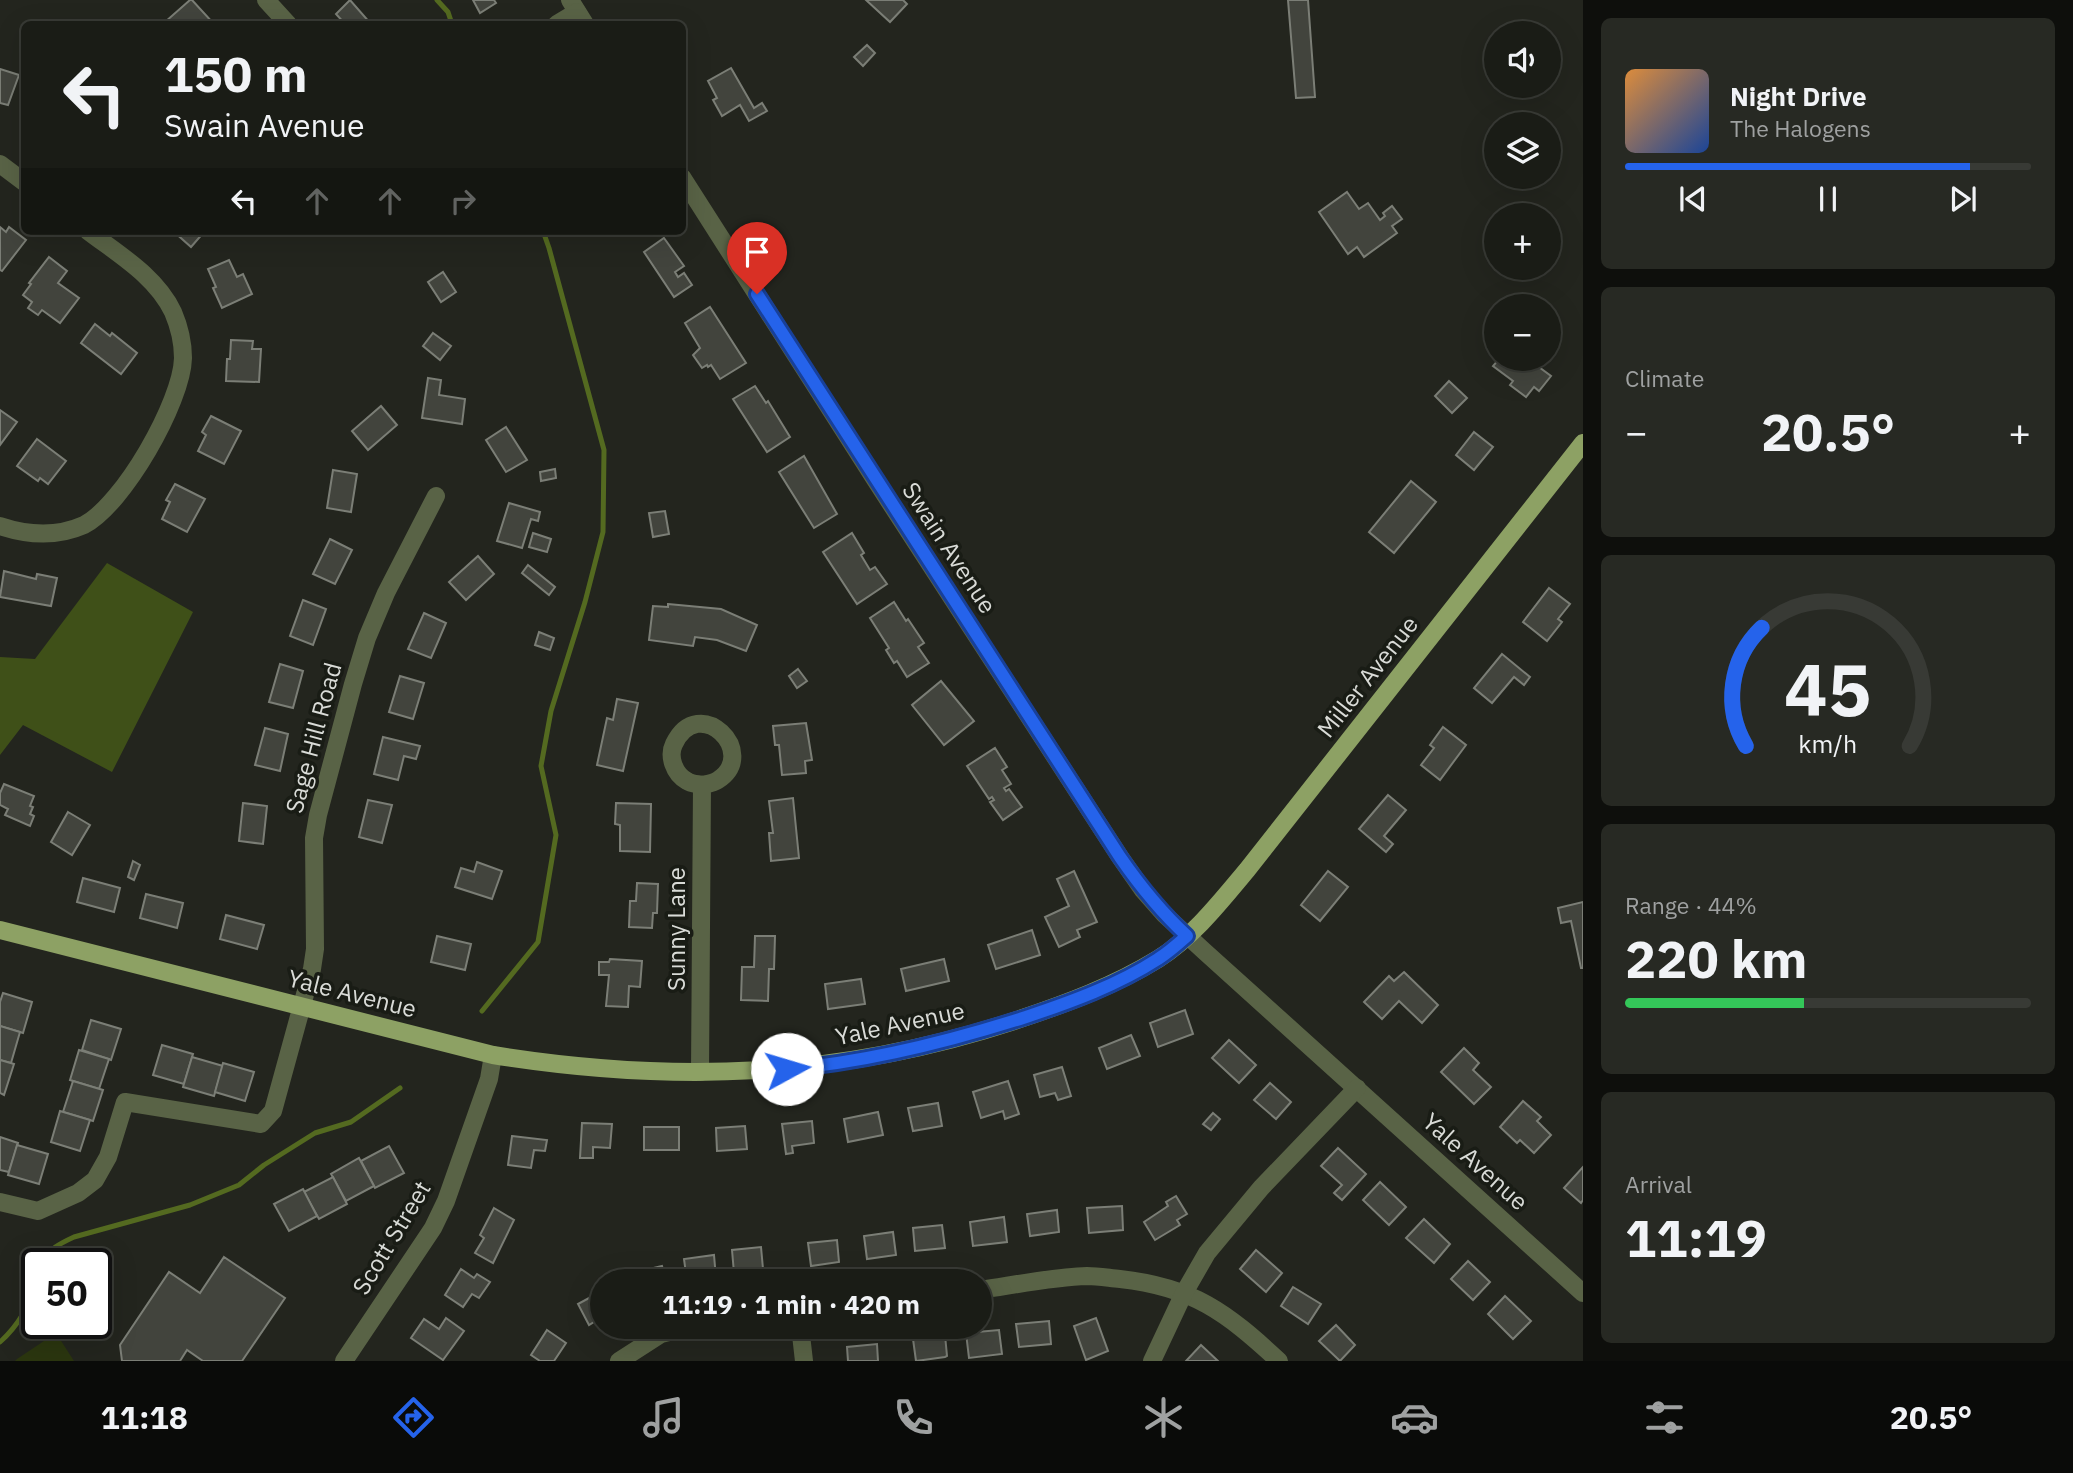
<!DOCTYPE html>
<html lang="en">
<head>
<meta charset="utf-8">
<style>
  body { margin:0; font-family:"IBM Plex Sans",sans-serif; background:#272923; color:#f1f3f6; height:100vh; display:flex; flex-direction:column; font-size:26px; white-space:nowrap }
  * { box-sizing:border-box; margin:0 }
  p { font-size:23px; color:#9fa1a1 }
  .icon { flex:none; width:38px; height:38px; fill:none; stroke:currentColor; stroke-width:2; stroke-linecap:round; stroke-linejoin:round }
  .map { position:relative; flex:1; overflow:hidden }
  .details { display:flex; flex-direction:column; gap:18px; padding:18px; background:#0e0f0c; width:490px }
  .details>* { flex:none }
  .hud { position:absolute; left:21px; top:21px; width:665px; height:214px; border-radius:10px; box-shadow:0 7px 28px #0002,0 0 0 2px #383a35; background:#1a1c16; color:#f1f3f6; overflow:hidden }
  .controls { position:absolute; left:1484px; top:21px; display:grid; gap:14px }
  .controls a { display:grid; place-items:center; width:77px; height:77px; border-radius:50%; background:#1a1c16; box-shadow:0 7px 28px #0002,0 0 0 2px #383a35; font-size:35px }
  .speed { position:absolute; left:21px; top:1248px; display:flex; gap:14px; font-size:35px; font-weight:700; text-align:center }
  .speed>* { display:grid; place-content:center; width:91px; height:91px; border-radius:50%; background:#1a1c16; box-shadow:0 7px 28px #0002,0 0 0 2px #383a35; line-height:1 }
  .speed .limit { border:4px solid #111; border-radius:10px; background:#fff; color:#111 }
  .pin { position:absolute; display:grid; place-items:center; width:60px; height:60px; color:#fff; margin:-72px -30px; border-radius:50% 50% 50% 0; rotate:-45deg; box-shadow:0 0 7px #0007 }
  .pin .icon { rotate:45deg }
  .me { position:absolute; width:77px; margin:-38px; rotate:84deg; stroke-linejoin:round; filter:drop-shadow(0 0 5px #0008) }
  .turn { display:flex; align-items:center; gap:24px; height:147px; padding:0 28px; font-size:32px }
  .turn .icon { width:91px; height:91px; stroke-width:2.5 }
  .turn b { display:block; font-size:49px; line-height:60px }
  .lanes { display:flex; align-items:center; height:66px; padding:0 28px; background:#0003; justify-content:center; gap:35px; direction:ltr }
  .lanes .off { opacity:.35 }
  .big { font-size:52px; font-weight:700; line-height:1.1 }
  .details .card { flex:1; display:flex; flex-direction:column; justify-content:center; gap:10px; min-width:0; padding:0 24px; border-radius:10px; background:#272923 }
  .details .dial { align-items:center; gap:0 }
  .dial svg { height:182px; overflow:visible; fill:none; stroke:#383a35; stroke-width:7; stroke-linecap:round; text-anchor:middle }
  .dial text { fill:#f1f3f6; stroke:none }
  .song { display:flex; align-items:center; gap:21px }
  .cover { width:84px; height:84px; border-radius:10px; background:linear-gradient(135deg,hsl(30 70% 55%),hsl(220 70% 35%)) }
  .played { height:7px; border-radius:4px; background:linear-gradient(90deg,#2563eb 85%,#383a35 85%) }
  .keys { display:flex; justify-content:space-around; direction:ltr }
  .heat { display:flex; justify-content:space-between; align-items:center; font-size:38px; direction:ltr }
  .charge { height:10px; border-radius:5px; background:linear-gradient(90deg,#34c759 44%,#383a35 0) }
  .trip { position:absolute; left:590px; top:1269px; width:402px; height:70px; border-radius:35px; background:#1a1c16; box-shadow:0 7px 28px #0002,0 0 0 2px #383a35; font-weight:700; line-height:70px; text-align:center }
  .menu { display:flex; height:112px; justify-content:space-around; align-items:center; background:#0a0b09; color:#9fa1a1 }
  .menu .icon { width:49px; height:49px }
  .menu .current { color:#2563eb }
  .menu b { font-size:32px; color:#f1f3f6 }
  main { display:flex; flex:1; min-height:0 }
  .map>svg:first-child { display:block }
</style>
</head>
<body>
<main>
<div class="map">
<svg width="1583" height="1361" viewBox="0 0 1583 1361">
  <rect width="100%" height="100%" fill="#23251e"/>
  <!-- green -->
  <path fill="#2b360f" d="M56,1333L74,1361H15L17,1359Z"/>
  <!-- forest -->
  <path fill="#3f5018" d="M107,563L193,612L112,772L23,725L0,755V657L35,659Z"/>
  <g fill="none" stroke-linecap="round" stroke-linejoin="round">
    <!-- stream -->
    <g stroke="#546a20" stroke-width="5">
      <path d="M437,0L448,12L452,24"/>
      <path d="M482,1011L538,942L556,835L541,766L551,711L585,602L603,532L604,450L549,248L543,231"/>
      <path d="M42,1264C48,1249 61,1243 74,1237L190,1205L239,1185L264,1165L315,1133L351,1122L400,1088"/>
      <path d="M0,1342C18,1326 30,1305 37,1281"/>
    </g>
  </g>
  <!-- building -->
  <g fill="#42443d" stroke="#7b7e76" stroke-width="2">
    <path d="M190,0H192L214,24H167L165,22Z"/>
    <path d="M350,0L371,24H345L336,14Z"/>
    <path d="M473,0H494L496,3L480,13Z"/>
    <path d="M866,0H903L907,4L890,22Z"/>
    <path d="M1288,0H1308L1315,97L1296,98Z"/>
    <path d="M867,45L875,53L863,66L854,57Z"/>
    <path d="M731,68L754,108L762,103L767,111L749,121L740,105L722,116L713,100L717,98L708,81Z"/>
    <path d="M0,69L19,75L8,105L0,103Z"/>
    <path d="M1347,192L1359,209L1368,203L1380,220L1385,216L1383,213L1392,206L1402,219L1392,226L1397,233L1364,257L1357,247L1348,254L1319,212Z"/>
    <path d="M0,227L6,232L9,227L26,240L2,271L0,270Z"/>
    <path d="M173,231H205L191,247Z"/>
    <path d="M664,238L684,266L675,272L678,277L684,273L692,285L674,297L644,252Z"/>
    <path d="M49,257L67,271L58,283L79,298L60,323L42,310L38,315L28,308L32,302L23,295L31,284L29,283Z"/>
    <path d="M229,260L237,277L243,274L252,294L222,308L213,288L216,287L208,269Z"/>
    <path d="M443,272L456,292L441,302L428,282Z"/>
    <path d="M710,307L746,363L720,379L711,365L708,367L707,365L702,368L693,355L700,348L685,323Z"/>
    <path d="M95,324L110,336L112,333L137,353L121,374L81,343Z"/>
    <path d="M433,333L451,346L440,360L423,346Z"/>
    <path d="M231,340L253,341L252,349H261L259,382L226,381L227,359H230Z"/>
    <path d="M1499,359H1506L1517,368L1525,359H1528L1551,376L1539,391L1534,387L1526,397L1510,385L1513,381L1493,366Z"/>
    <path d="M428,378L441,380L439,395L465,399L462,424L422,418Z"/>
    <path d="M1449,381L1467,398L1452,413L1435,396Z"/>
    <path d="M755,386L766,403L768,401L790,437L767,452L733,399Z"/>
    <path d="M381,406L397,425L368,450L352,431Z"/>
    <path d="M0,410L17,422L0,445Z"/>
    <path d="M211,416L241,431L224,464L198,451L206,435L202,432Z"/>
    <path d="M506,427L527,460L506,472L486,440Z"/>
    <path d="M1474,432L1493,447L1474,470L1456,455Z"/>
    <path d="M37,439L66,461L48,484L40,478L38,481L17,466Z"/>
    <path d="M804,456L837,514L814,528L779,472Z"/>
    <path d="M555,469L556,478L541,481L540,472Z"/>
    <path d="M333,470L357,474L351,512L327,508Z"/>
    <path d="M1411,481L1436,502L1394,553L1369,532Z"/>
    <path d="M175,484L205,499L187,532L162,519L170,502L166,500Z"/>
    <path d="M509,503L540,512L538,521L531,519L522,548L497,541Z"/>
    <path d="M665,511L669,534L653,537L649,513Z"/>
    <path d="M533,533L551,539L547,552L529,547Z"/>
    <path d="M852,533L864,553L861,555L870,570L875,567L887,584L857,604L823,552Z"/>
    <path d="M330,539L352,550L335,584L313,574Z"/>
    <path d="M478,556L494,574L466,600L449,582Z"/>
    <path d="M528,565L555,587L549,595L522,573Z"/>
    <path d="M4,571L36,579L37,574L57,578L51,606L0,597Z"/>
    <path d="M1549,588L1570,604L1558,619L1562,622L1547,641L1523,622Z"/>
    <path d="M303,600L326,609L313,645L290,636Z"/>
    <path d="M894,602L906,621L908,619L924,643L918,647L929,663L907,677L897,661L894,663L886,650L889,648L870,618Z"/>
    <path d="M668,604L721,609L757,625L746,651L717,640L695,637L693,646L649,640L653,606L668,607Z"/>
    <path d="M424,613L446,623L431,658L408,649Z"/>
    <path d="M539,632L554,638L550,650L535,645Z"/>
    <path d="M1502,654L1530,677L1524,685L1514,677L1492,703L1474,688Z"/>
    <path d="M280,664L303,671L293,708L269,702Z"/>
    <path d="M798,669L807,681L797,688L789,676Z"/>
    <path d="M400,676L424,683L413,719L389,712Z"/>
    <path d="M941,681L974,721L944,745L912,705Z"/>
    <path d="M617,699L638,703L623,771L597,765L607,718L613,720Z"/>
    <path d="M806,723L812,760L805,761L806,773L782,775L779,745H775L773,726Z"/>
    <path d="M1443,727L1466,745L1440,780L1421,765L1434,748L1430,745Z"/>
    <path d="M265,728L288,734L280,771L255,765Z"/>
    <path d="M383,737L420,746L416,759L404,756L398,780L374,774Z"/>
    <path d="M995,748L1007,767L1002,770L1011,784L1004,788L1006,791L1009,789L1022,807L1003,820L990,802L994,800L992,797L989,799L967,766Z"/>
    <path d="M4,784L34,796L30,806L33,807L30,814L34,816L30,826L5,815L8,809L0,805V793Z"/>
    <path d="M1388,795L1406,810L1384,836L1393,844L1386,852L1359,829Z"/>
    <path d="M793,798L799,858L771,861L769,833H773L769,801Z"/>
    <path d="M368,800L392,805L382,843L359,837Z"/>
    <path d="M243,803L267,806L263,844L239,841Z"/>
    <path d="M616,803L651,804L650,852L620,851V825L615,824Z"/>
    <path d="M68,812L90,825L72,855L51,842Z"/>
    <path d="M133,861L140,865L134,880L128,877Z"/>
    <path d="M477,862L502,871L492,899L455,887L461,868L474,872Z"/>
    <path d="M1074,871L1097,922L1077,930L1080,937L1059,947L1045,917L1069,906L1057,879Z"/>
    <path d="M1328,871L1348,887L1320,921L1301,905Z"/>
    <path d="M83,878L120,888L114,912L77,902Z"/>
    <path d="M637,883L658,884L657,913H653L652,928L629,927L630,901H636Z"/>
    <path d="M146,894L183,903L177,928L140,918Z"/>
    <path d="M1583,902V968H1581L1571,921L1561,923L1558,908Z"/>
    <path d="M226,915L264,925L257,949L220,939Z"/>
    <path d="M1032,930L1040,955L996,969L988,945Z"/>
    <path d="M437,936L471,944L465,970L431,962Z"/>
    <path d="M755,936H775L774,969H769L768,1001L741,1000L742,967H754Z"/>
    <path d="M610,959L642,961L640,987L629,986L628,1007L606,1006L609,975H599V962H609Z"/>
    <path d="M944,959L949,981L906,991L901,969Z"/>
    <path d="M1404,972L1438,1005L1422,1023L1399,1001L1382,1019L1364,1002L1389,976L1394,981Z"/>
    <path d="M861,979L865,1004L828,1009L825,984Z"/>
    <path d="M3,993L32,1002L23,1033L0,1026V1002Z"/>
    <path d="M1185,1010L1193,1034L1158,1047L1150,1023Z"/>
    <path d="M91,1020L121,1029L111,1060L82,1050Z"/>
    <path d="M0,1026L20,1032L11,1063L0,1060Z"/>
    <path d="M1131,1035L1140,1056L1107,1069L1099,1048Z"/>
    <path d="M1229,1040L1256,1065L1239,1083L1212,1058Z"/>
    <path d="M162,1045L193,1054L184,1084L153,1075Z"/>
    <path d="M1464,1048L1479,1063L1473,1070L1491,1087L1474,1104L1441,1072Z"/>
    <path d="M79,1050L109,1059L99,1089L70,1080Z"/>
    <path d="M192,1057L223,1066L214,1096L183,1087Z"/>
    <path d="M0,1060L14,1064L4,1095L0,1093Z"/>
    <path d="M223,1063L254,1072L245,1101L215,1092Z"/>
    <path d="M1062,1067L1071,1096L1058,1100L1055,1093L1040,1097L1034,1075Z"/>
    <path d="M73,1081L103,1090L93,1121L63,1112Z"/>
    <path d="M1008,1081L1019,1114L1005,1119L1003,1111L981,1118L973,1092Z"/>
    <path d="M1270,1083L1291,1102L1276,1119L1254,1100Z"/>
    <path d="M1523,1101L1541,1117L1537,1121L1551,1135L1534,1153L1520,1140L1517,1143L1500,1127Z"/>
    <path d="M938,1103L942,1126L913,1131L908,1108Z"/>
    <path d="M60,1111L90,1120L80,1151L51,1142Z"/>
    <path d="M878,1112L883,1135L848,1142L844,1119Z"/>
    <path d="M1213,1113L1220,1119L1211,1130L1203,1124Z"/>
    <path d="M812,1121L814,1143L792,1146L793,1153L786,1154L782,1124Z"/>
    <path d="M582,1123L612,1124L610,1148L593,1147V1158H580Z"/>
    <path d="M745,1126L747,1149L717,1151L716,1128Z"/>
    <rect x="644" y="1127" width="35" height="23"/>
    <path d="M512,1136L547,1140L545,1151L534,1150L531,1168L508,1165Z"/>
    <path d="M0,1137L18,1143L9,1172L0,1170Z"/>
    <path d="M17,1145L48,1154L39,1184L8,1175Z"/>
    <path d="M389,1146L404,1173L375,1188L361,1161Z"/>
    <path d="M1338,1148L1366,1174L1342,1200L1334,1193L1342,1185L1321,1166Z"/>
    <path d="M359,1158L374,1186L346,1201L331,1174Z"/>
    <path d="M1583,1167V1200L1581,1203L1564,1188Z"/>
    <path d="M333,1177L347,1204L319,1219L304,1192Z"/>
    <path d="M1380,1182L1406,1207L1389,1225L1363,1200Z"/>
    <path d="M303,1189L317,1216L289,1231L274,1204Z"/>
    <path d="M1176,1196L1187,1214L1177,1220L1180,1225L1155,1240L1144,1222L1168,1206L1166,1202Z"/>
    <path d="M1122,1206L1123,1230L1089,1233L1087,1208Z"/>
    <path d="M494,1208L514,1220L493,1263L475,1253L484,1238L480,1235Z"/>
    <path d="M1057,1210L1059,1232L1030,1236L1027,1214Z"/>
    <path d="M1004,1217L1007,1242L973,1246L970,1222Z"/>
    <path d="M1424,1219L1450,1244L1434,1263L1406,1238Z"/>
    <path d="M942,1225L945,1248L915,1251L913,1228Z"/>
    <path d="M893,1232L896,1255L867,1259L864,1236Z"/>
    <path d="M837,1240L839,1262L811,1266L808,1243Z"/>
    <path d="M761,1247L763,1269L734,1273L732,1250Z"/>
    <path d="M1256,1250L1282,1273L1266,1292L1240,1269Z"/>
    <path d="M714,1255L716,1278L687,1281L684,1259Z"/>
    <path d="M224,1257L285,1298L242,1361H203L187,1350L180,1361H122L120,1345L169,1272L200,1293Z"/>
    <path d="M1468,1261L1490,1282L1473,1300L1451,1279Z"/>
    <path d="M662,1266L666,1281H630L628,1274Z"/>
    <path d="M461,1269L474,1278L477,1274L490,1282L479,1298L472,1294L463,1307L445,1295Z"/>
    <path d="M1293,1287L1321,1304L1308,1324L1281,1306Z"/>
    <path d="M602,1291V1317L589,1325L578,1304Z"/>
    <path d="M1505,1296L1531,1321L1513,1339L1488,1314Z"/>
    <path d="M446,1318L464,1331L443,1360L411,1338L424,1319L439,1329Z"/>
    <path d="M1096,1318L1108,1351L1086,1360L1074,1326Z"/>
    <path d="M1049,1321L1051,1344L1019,1347L1016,1324Z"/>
    <path d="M1336,1325L1355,1345L1340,1361L1319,1341Z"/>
    <path d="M547,1330L566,1343L554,1361H540L531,1355Z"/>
    <path d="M999,1330L1002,1354L969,1358L966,1333Z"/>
    <path d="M945,1335L947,1356L945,1357L916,1361L913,1339Z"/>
    <path d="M877,1344L878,1361H848L847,1347Z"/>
    <path d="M1201,1345L1218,1361H1186Z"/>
  </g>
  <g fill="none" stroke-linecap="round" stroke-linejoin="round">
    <!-- minor -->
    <g stroke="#596346" stroke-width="18">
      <path d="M266,0L288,24"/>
      <path d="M570,0L585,24"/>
      <path d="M557,24L577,12"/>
      <path d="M0,164L24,182"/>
      <path d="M682,177L876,481L1120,857L1143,890L1165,915L1204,951L1583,1293"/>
      <path d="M0,526C27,535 57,537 84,525C123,505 182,402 183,358C183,343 179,326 173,312C156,276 118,254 88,231"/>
      <path d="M700,1072L702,785C707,784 714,783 718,780C760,753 699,692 674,744C668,756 674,774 687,781C691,784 698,784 702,785"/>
      <path d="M0,1202L38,1211L78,1193L95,1180L108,1157L125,1102L261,1124L273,1111L312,969L315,949L314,838L318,815L353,684L367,638L386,593L436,496"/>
      <path d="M980,1290C1014,1285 1053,1277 1087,1276C1098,1276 1109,1278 1120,1279C1193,1287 1226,1312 1279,1361"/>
      <path d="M800,1326L804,1361"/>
      <path d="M344,1361L433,1228L446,1201L489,1079L493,1055"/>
      <path d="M619,1361L661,1334L693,1326"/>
      <path d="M1152,1361L1184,1293L1207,1253L1261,1188L1357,1088"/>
    </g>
    <!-- major -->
    <path stroke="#8da164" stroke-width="18" d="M0,930L493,1055C675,1084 841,1078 1017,1020C1065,1004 1114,986 1158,959C1193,937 1221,901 1247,870L1583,443"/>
  </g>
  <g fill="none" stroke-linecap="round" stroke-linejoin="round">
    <defs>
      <path id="route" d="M757,294L1120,857C1140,886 1161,912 1187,936C1178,944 1168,953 1158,959C1118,985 1071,1002 1026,1017C948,1042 869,1062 787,1069"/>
    </defs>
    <!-- route casing -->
    <use href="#route" stroke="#184099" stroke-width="18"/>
    <!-- route -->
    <use href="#route" stroke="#2563eb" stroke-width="12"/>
  </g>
  <g text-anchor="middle" stroke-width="7" stroke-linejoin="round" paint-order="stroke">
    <!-- street labels -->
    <g font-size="24" fill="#d9dbd7" stroke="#191c15">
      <text transform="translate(949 548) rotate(57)" y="8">Swain Avenue</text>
      <text transform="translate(1368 677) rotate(-52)" y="8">Miller Avenue</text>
      <text transform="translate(314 738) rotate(-75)" y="8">Sage Hill Road</text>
      <text transform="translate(677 929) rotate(-90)" y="8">Sunny Lane</text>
      <text transform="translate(352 994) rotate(14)" y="8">Yale Avenue</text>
      <text transform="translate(900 1024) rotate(-12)" y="8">Yale Avenue</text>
      <text transform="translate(1475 1162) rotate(42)" y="8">Yale Avenue</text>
      <text transform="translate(392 1238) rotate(-59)" y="8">Scott Street</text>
    </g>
  </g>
</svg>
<div class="controls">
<a><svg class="icon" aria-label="sound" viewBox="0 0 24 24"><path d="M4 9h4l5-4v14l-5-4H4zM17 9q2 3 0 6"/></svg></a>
<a><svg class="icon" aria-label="layers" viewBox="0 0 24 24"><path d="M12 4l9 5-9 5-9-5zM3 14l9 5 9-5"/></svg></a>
<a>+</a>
<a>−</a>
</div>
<div class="speed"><div class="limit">50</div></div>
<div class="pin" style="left:757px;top:294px;background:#d93025"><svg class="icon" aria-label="arrive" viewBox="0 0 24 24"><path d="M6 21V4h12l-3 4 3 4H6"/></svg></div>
<svg class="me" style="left:787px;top:1069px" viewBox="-20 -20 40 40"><circle r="19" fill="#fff"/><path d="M0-13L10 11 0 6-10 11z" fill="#2563eb"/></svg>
<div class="trip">11:19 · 1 min · 420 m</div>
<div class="hud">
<div class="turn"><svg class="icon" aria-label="left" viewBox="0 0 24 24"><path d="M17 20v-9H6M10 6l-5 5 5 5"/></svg><div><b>150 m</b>Swain Avenue</div></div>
<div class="lanes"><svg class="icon" aria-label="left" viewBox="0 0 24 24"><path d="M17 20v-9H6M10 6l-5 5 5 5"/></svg><svg class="icon off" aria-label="ahead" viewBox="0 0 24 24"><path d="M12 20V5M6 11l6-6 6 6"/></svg><svg class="icon off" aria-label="ahead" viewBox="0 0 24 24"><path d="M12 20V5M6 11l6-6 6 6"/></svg><svg class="icon off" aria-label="right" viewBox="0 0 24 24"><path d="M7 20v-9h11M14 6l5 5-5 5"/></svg></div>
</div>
</div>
<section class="details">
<div class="card">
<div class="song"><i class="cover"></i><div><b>Night Drive</b><p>The Halogens</p></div></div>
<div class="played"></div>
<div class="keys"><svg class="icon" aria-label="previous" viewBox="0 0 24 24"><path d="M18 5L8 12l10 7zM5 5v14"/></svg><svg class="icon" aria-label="pause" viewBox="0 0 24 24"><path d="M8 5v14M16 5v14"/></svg><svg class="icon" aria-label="next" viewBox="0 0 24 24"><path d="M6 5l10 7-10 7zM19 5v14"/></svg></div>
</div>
<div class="card"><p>Climate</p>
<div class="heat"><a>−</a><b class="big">20.5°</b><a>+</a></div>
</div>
<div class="card dial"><svg viewBox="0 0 100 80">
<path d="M14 69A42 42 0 1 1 86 69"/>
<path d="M14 69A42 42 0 0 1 21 17" stroke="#2563eb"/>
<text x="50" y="56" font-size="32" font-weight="700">45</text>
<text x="50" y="72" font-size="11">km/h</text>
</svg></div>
<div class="card"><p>Range · 44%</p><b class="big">220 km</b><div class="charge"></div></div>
<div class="card"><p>Arrival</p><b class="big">11:19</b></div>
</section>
</main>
<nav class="menu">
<b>11:18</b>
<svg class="icon current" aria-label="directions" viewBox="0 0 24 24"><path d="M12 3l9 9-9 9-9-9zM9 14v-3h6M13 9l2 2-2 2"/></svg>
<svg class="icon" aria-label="music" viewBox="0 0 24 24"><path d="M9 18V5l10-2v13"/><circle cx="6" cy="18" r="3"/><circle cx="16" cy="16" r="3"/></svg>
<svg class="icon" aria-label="phone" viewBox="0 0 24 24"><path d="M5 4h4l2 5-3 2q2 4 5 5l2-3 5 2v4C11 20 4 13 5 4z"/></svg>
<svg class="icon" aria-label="climate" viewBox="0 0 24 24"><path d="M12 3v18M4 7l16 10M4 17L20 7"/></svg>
<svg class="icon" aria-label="car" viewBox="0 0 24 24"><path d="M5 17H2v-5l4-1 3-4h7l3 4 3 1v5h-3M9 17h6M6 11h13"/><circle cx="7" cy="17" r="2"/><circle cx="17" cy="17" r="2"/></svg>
<svg class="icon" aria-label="filters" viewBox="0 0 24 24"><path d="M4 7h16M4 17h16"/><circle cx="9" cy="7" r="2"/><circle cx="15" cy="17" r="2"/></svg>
<b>20.5°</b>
</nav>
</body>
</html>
